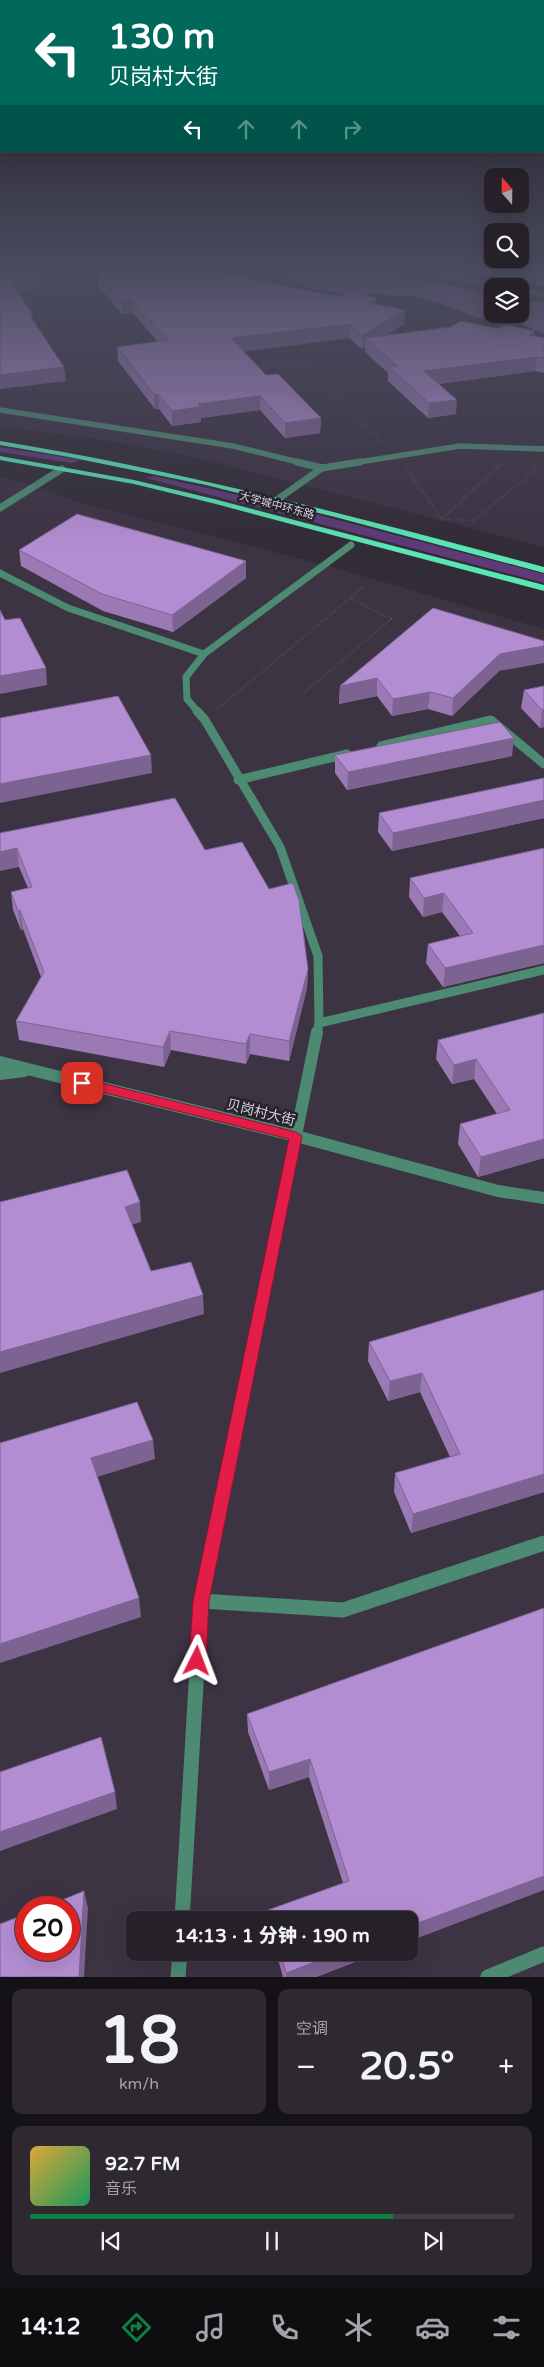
<!DOCTYPE html>
<html lang="zh">
<head>
<meta charset="utf-8">
<style>
  body { margin:0; font-family:"Varela Round","Noto Sans SC",sans-serif; background:#2e2931; color:#f1f3f6; height:100vh; display:flex; flex-direction:column; font-size:19px; white-space:nowrap }
  * { box-sizing:border-box; margin:0 }
  p { font-size:16px; color:#a4a3a8 }
  .icon { flex:none; width:28px; height:28px; fill:none; stroke:currentColor; stroke-width:2; stroke-linecap:round; stroke-linejoin:round }
  .map { position:relative; height:1977px; overflow:hidden }
  .details { display:flex; flex-direction:column; gap:12px; padding:12px; background:#151217; flex:1 }
  .details>* { flex:none }
  .hud { position:absolute; left:0px; top:0px; width:545px; height:152px; box-shadow:0 5px 20px #0002,0 0 0 1px #423e46; background:#00695c; color:#fff; overflow:hidden }
  .needle { width:32px; rotate:340deg }
  .buttons { position:absolute; left:484px; top:168px; display:grid; gap:10px }
  .buttons a { display:grid; place-items:center; width:45px; height:45px; border-radius:10px; background:#262129; box-shadow:0 5px 20px #0002,0 0 0 1px #423e46; font-size:25px }
  .speed { position:absolute; left:15px; top:1896px; display:flex; gap:10px; font-size:25px; font-weight:700; text-align:center }
  .speed>* { display:grid; place-content:center; width:65px; height:65px; border-radius:50%; background:#262129; box-shadow:0 5px 20px #0002,0 0 0 1px #423e46; line-height:1 }
  .speed .limit { border:8px solid #d22; background:#fff; color:#111 }
  .pin { position:absolute; display:grid; place-items:center; width:42px; height:42px; color:#fff; margin:-21px; border-radius:10px; box-shadow:0 2px 8px #0006 }
  .me { position:absolute; width:55px; margin:-28px; rotate:3deg; stroke-linejoin:round; filter:drop-shadow(0 0 4px #0008) }
  .turn { display:flex; align-items:center; gap:18px; height:105px; padding:0 25px; font-size:22px }
  .turn .icon { width:65px; height:65px; stroke-width:2.5 }
  .turn b { display:block; font-size:35px; line-height:42px }
  .lanes { display:flex; align-items:center; height:48px; padding:0 25px; background:#0003; justify-content:center; gap:25px; direction:ltr }
  .lanes .off { opacity:.35 }
  .big { font-size:38px; font-weight:800; line-height:1.1 }
  .details .widget { flex:1; display:flex; flex-direction:column; justify-content:center; gap:8px; min-width:0; padding:0 18px; border-radius:10px; background:#2e2931 }
  .details .dial { align-items:center; gap:0 }
  .dial b { font-size:65px; line-height:1 }
  .song { display:flex; align-items:center; gap:15px }
  .cover { width:60px; height:60px; border-radius:8px; background:linear-gradient(135deg,hsl(40 70% 55%),hsl(150 70% 35%)) }
  .played { height:5px; border-radius:2px; background:linear-gradient(90deg,#0b8043 75%,#423e46 75%) }
  .keys { display:flex; justify-content:space-around; direction:ltr }
  .heat { display:flex; justify-content:space-between; align-items:center; font-size:28px; direction:ltr }
  .details .tiles { flex:1; display:grid; gap:12px; grid-template-columns:1fr 1fr }
  .widget:last-child { grid-column:span 2 }
  .trip { position:absolute; left:126px; top:1911px; width:292px; height:50px; border-radius:10px; background:#262129; box-shadow:0 5px 20px #0002,0 0 0 1px #423e46; font-weight:800; line-height:50px; text-align:center }
  .menu { display:flex; height:80px; justify-content:space-around; align-items:center; background:#0f0d10; color:#a4a3a8 }
  .menu .icon { width:35px; height:35px }
  .menu .active { color:#0b8043 }
  .menu b { font-size:22px; color:#f1f3f6 }
  .map>svg:first-child { display:block }
</style>
</head>
<body>
<div class="map">
<svg width="544" height="1977" viewBox="0 0 544 1977">
  <rect width="100%" height="100%" fill="#322c37"/>
  <!-- built -->
  <g fill="#3c3343" fill-rule="evenodd">
    <path d="M0,269H544V547L207,460L104,440L0,426ZM492,286H520V314H492Z"/>
    <path d="M0,477L36,486L75,501L325,565L544,629V1977H0ZM26,1908H69V1950H26ZM135,1920H410V1952H135Z"/>
  </g>
  <!-- green -->
  <g fill="#5e3a77">
    <path d="M0,447L76,459L79,461L71,463L0,452Z"/>
    <path d="M154,476L269,502L544,574V583L146,478Z"/>
  </g>
  <!-- water -->
  <path fill="#8c67a8" d="M272,269H361L492,294V314H520V299L544,303V334L524,325L479,318L439,303L414,296L341,293L310,288Z"/>
  <g fill="none" stroke-linecap="round" stroke-linejoin="round">
    <!-- path-far1 -->
    <g stroke="#67626c" stroke-width="2" stroke-dasharray="0.5 2" stroke-linecap="butt">
      <path d="M33,306L68,287L37,269"/>
      <path d="M25,307L33,306L48,328L130,346"/>
      <path d="M256,368L301,361L383,444"/>
    </g>
    <!-- path -->
    <g stroke="#67626c" stroke-width="2.5" stroke-dasharray="0.5 2.5" stroke-linecap="butt">
      <path d="M406,468L442,519"/>
      <path d="M442,519L473,521L533,472L537,462"/>
      <path d="M442,519L502,463"/>
      <path d="M304,693L391,619L350,598"/>
      <path d="M218,709L363,587"/>
    </g>
    <!-- lane-far4 -->
    <g stroke="#4d8a72" stroke-width="5.5">
      <path d="M408,269L499,286"/>
      <path d="M520,290L544,295"/>
      <path d="M0,410L233,446L302,463"/>
      <path d="M353,463L460,446L544,449"/>
    </g>
    <!-- lane-far3 -->
    <g stroke="#4d8a72" stroke-width="7">
      <path d="M297,462L322,468"/>
      <path d="M278,499L322,468L360,462"/>
      <path d="M0,508L62,469"/>
      <path d="M0,573L68,608L204,654"/>
      <path d="M198,712L187,699L186,677L204,654L351,545"/>
    </g>
    <!-- lane-far2 -->
    <g stroke="#4d8a72" stroke-width="9">
      <path d="M197,711L205,720L280,847L318,956L319,1023L317,1033"/>
      <path d="M381,746L491,720L544,764"/>
      <path d="M238,780L347,754"/>
      <path d="M319,1023L544,970"/>
    </g>
    <!-- lane-far1 -->
    <g stroke="#4d8a72" stroke-width="12">
      <path d="M0,1062L296,1136L498,1191L544,1198"/>
      <path d="M0,1074L24,1071"/>
      <path d="M233,1446L317,1032"/>
    </g>
    <!-- lane -->
    <g stroke="#4d8a72" stroke-width="15">
      <path d="M201,1601L343,1610L544,1543"/>
      <path d="M182,1920L201,1601L233,1445"/>
      <path d="M178,1977L180,1952"/>
      <path d="M488,1977L544,1954"/>
    </g>
    <!-- primary -->
    <g fill="#59e5b4" fill-rule="evenodd">
      <path d="M0,441C184,471 364,519 544,567V573L339,518L206,485L69,457L0,445Z"/>
      <path d="M0,456L134,480L214,499L544,585V591L212,503L134,484L0,460Z"/>
    </g>
  </g>
  <!-- wall -->
  <g fill="#9a79b4">
    <path d="M454,269H544V286Z"/>
    <path d="M98,274L340,297L376,298V304L405,310L404,324L385,336L494,328L535,331L534,336L544,338V373L535,371L439,384L456,414L428,418L388,381V373L365,352V347L362,349L349,338L243,351L266,375L321,418L320,433L285,438L260,410L201,418V422L172,426L159,409H155L118,361L117,347L158,342L133,313L122,314L99,287Z"/>
    <path d="M19,550L246,578L173,632L103,611L21,566Z"/>
    <path d="M433,608L499,671L452,716L428,709L392,716L377,696L339,704L340,686Z"/>
    <path d="M544,686V727L540,728L521,708L524,690Z"/>
    <path d="M335,755L512,756L347,790L335,773Z"/>
    <path d="M544,778V818L392,851L378,832L379,813Z"/>
    <path d="M0,833L205,850L308,969L307,988L289,1061L250,1054L246,1064L171,1050L164,1067L19,1040L16,1021L41,977L23,929L21,930L13,910L11,892L28,888L19,867Z"/>
    <path d="M544,848V963L443,987L426,963L428,944L460,936L442,912L423,917L409,897L410,878Z"/>
    <path d="M544,1013V1158L478,1177L458,1144L460,1124L497,1114L474,1079L452,1084L436,1059L438,1040Z"/>
    <path d="M544,1290V1492L411,1533L394,1492L395,1473L450,1457L420,1392L388,1401L368,1361L369,1342Z"/>
    <path d="M544,1608L410,1920H268V1910L343,1883L309,1777L269,1790L248,1732L247,1714Z"/>
    <path d="M276,1952H381L316,1977H283Z"/>
  </g>
  <!-- shaded-wall -->
  <g fill="#7d6392">
    <path d="M41,271L42,284L13,296L11,283Z"/>
    <path d="M376,298V312L368,303Z"/>
    <path d="M132,300L133,313L122,314L121,301Z"/>
    <path d="M405,310L404,324L372,343L365,338V347L362,349V335Z"/>
    <path d="M28,313H32L34,326Z"/>
    <path d="M350,324L349,338L232,353L231,338Z"/>
    <path d="M535,331L534,345L529,335Z"/>
    <path d="M536,357L535,371L423,386L424,371Z"/>
    <path d="M64,367L66,381L0,389V375Z"/>
    <path d="M154,394H158L159,409H155Z"/>
    <path d="M260,396V410L201,418V422L172,426V411L198,404Z"/>
    <path d="M457,400L456,414L428,418L429,403Z"/>
    <path d="M321,418L320,433L285,438V423Z"/>
    <path d="M246,561V578L173,632L172,615Z"/>
    <path d="M544,646V663L499,671L452,716L453,698L500,654Z"/>
    <path d="M46,668L47,685L0,694V676Z"/>
    <path d="M377,678V696L339,704L340,686Z"/>
    <path d="M430,692L428,709L392,716L393,699Z"/>
    <path d="M544,709V727L540,728L542,710Z"/>
    <path d="M514,738L512,756L347,790L348,772Z"/>
    <path d="M151,755L152,773L0,803V784Z"/>
    <path d="M544,800V818L392,851L393,833Z"/>
    <path d="M17,848L19,867L0,871V852Z"/>
    <path d="M444,893L442,912L423,917L424,898Z"/>
    <path d="M20,910L23,929L21,930L18,911Z"/>
    <path d="M544,945V963L443,987L445,968Z"/>
    <path d="M308,969L307,988L289,1061V1041Z"/>
    <path d="M170,1031L171,1050L164,1067L163,1047Z"/>
    <path d="M250,1034V1054L246,1064V1044Z"/>
    <path d="M476,1059L474,1079L452,1084L454,1065Z"/>
    <path d="M544,1139V1158L478,1177L481,1157Z"/>
    <path d="M140,1202L141,1222L127,1226L125,1207Z"/>
    <path d="M203,1295L204,1314L0,1373V1352Z"/>
    <path d="M422,1373L420,1392L388,1401L390,1381Z"/>
    <path d="M153,1440L155,1459L94,1478L91,1458Z"/>
    <path d="M544,1474V1492L411,1533L413,1514Z"/>
    <path d="M139,1598L141,1617L0,1663V1644Z"/>
    <path d="M310,1759L309,1777L269,1790V1772Z"/>
    <path d="M115,1792L117,1809L0,1851V1832Z"/>
    <path d="M544,1876V1890L410,1941V1926Z"/>
    <path d="M84,1891L88,1908L84,1977H79Z"/>
    <path d="M341,1952H381L316,1977H286V1973Z"/>
  </g>
  <!-- building -->
  <g fill="#b38dd1" stroke="#7d6392">
    <path d="M0,269H31L41,271L11,283L32,313H28L64,367L0,375Z"/>
    <path d="M142,269H201L340,297L348,292L376,298L368,303L405,310L362,335L350,324L231,338L266,375L278,374L321,418L285,423L260,396L198,404L200,407L172,411L158,394H154L117,347L169,340L132,300L121,301L98,274Z"/>
    <path d="M524,269H544V272Z"/>
    <path d="M461,321L494,328H499L506,325L535,331L529,335L544,338V358L536,357L424,371L457,400L429,403L389,367L397,366L365,338L451,327Z"/>
    <path d="M77,514L246,561L172,615L102,594L19,550Z"/>
    <path d="M433,608L544,641V646L500,654L453,698L430,692L393,699L377,678L340,686Z"/>
    <path d="M0,610L5,620L20,618L46,668L0,676Z"/>
    <path d="M544,686V709L542,710L524,690Z"/>
    <path d="M118,696L151,755L0,784V718Z"/>
    <path d="M500,722L514,738L348,772L335,755Z"/>
    <path d="M544,778V800L393,833L379,813Z"/>
    <path d="M175,798L205,850L242,842L269,889L293,883L299,900L308,969L289,1041L250,1034L246,1044L170,1031L163,1047L16,1021L44,972L20,910L18,911L11,892L32,887L17,848L0,852V833Z"/>
    <path d="M544,848V945L445,968L428,944L473,933L444,893L424,898L410,878Z"/>
    <path d="M544,1013V1139L481,1157L460,1124L510,1110L476,1059L454,1065L438,1040Z"/>
    <path d="M127,1170L140,1202L125,1207L151,1271L191,1262L203,1295L0,1352V1202Z"/>
    <path d="M544,1290V1474L413,1514L395,1473L460,1454L422,1373L390,1381L369,1342Z"/>
    <path d="M137,1402L153,1440L91,1458L139,1598L0,1644V1443Z"/>
    <path d="M544,1608V1876L410,1926V1920H271L268,1910L349,1881L310,1759L269,1772L247,1714Z"/>
    <path d="M101,1737L115,1792L0,1832V1772Z"/>
    <path d="M84,1891L79,1977H0V1924L26,1914V1950H69V1908H42Z"/>
    <path d="M280,1952H341L286,1973Z"/>
  </g>
  <!-- sky -->
  <linearGradient id="sky" x2="0" y2="1"><stop stop-color="#1c181e"/><stop offset="0.49" stop-color="#494b5e"/><stop offset="1" stop-color="#494b5e" stop-opacity="0"/></linearGradient>
  <rect width="544" height="546" fill="url(#sky)"/>
  <!-- route -->
  <path fill="#e11d48" stroke="#92132f" d="M82,1078L296,1132L302,1136L209,1601L206,1661L203,1667L197,1669L191,1667L189,1661L193,1601L289,1139L78,1086L76,1083Z"/>
  <g text-anchor="middle" stroke-width="5" stroke-linejoin="round" paint-order="stroke">
    <!-- far-street labels -->
    <g font-size="11" fill="#d6d2d9" stroke="#28222d">
      <text transform="translate(277 505) rotate(15)" y="4">大学城中环东路</text>
    </g>
    <!-- street labels -->
    <g font-size="14" fill="#d6d2d9" stroke="#28222d">
      <text transform="translate(261 1112) rotate(14)" y="5">贝岗村大街</text>
    </g>
  </g>
</svg>
<div class="buttons">
<a><svg class="needle" viewBox="-14 -14 28 28"><path d="M0-13l5 13h-10z" fill="#e53935"/><path d="M0 13l5-13h-10z" fill="#a4a3a8"/></svg></a>
<a><svg class="icon" aria-label="search" viewBox="0 0 24 24"><circle cx="10" cy="10" r="6"/><path d="M15 15l6 6"/></svg></a>
<a><svg class="icon" aria-label="layers" viewBox="0 0 24 24"><path d="M12 4l9 5-9 5-9-5zM3 14l9 5 9-5"/></svg></a>
</div>
<div class="speed"><div class="limit">20</div></div>
<div class="pin" style="left:82px;top:1083px;background:#d93025"><svg class="icon" aria-label="arrive" viewBox="0 0 24 24"><path d="M6 21V4h12l-3 4 3 4H6"/></svg></div>
<svg class="me" style="left:197px;top:1661px" viewBox="-20 -20 40 40"><path d="M0-17L14 15 0 8-14 15z" fill="#e11d48" stroke="#fff" stroke-width="4"/></svg>
<div class="trip">14:13 · 1 分钟 · 190 m</div>
<div class="hud">
<div class="turn"><svg class="icon" aria-label="left" viewBox="0 0 24 24"><path d="M17 20v-9H6M10 6l-5 5 5 5"/></svg><div><b>130 m</b>贝岗村大街</div></div>
<div class="lanes"><svg class="icon" aria-label="left" viewBox="0 0 24 24"><path d="M17 20v-9H6M10 6l-5 5 5 5"/></svg><svg class="icon off" aria-label="ahead" viewBox="0 0 24 24"><path d="M12 20V5M6 11l6-6 6 6"/></svg><svg class="icon off" aria-label="ahead" viewBox="0 0 24 24"><path d="M12 20V5M6 11l6-6 6 6"/></svg><svg class="icon off" aria-label="right" viewBox="0 0 24 24"><path d="M7 20v-9h11M14 6l5 5-5 5"/></svg></div>
</div>
</div>
<section class="details">
<div class="tiles">
<div class="widget dial"><b>18</b><p>km/h</p></div>
<div class="widget"><p>空调</p>
<div class="heat"><a>−</a><b class="big">20.5°</b><a>+</a></div>
</div>
<div class="widget">
<div class="song"><i class="cover"></i><div><b>92.7 FM</b><p>音乐</p></div></div>
<div class="played"></div>
<div class="keys"><svg class="icon" aria-label="previous" viewBox="0 0 24 24"><path d="M18 5L8 12l10 7zM5 5v14"/></svg><svg class="icon" aria-label="pause" viewBox="0 0 24 24"><path d="M8 5v14M16 5v14"/></svg><svg class="icon" aria-label="next" viewBox="0 0 24 24"><path d="M6 5l10 7-10 7zM19 5v14"/></svg></div>
</div>
</div>
</section>
<nav class="menu">
<b>14:12</b>
<svg class="icon active" aria-label="directions" viewBox="0 0 24 24"><path d="M12 3l9 9-9 9-9-9zM9 14v-3h6M13 9l2 2-2 2"/></svg>
<svg class="icon" aria-label="music" viewBox="0 0 24 24"><path d="M9 18V5l10-2v13"/><circle cx="6" cy="18" r="3"/><circle cx="16" cy="16" r="3"/></svg>
<svg class="icon" aria-label="phone" viewBox="0 0 24 24"><path d="M5 4h4l2 5-3 2q2 4 5 5l2-3 5 2v4C11 20 4 13 5 4z"/></svg>
<svg class="icon" aria-label="climate" viewBox="0 0 24 24"><path d="M12 3v18M4 7l16 10M4 17L20 7"/></svg>
<svg class="icon" aria-label="car" viewBox="0 0 24 24"><path d="M5 17H2v-5l4-1 3-4h7l3 4 3 1v5h-3M9 17h6M6 11h13"/><circle cx="7" cy="17" r="2"/><circle cx="17" cy="17" r="2"/></svg>
<svg class="icon" aria-label="filters" viewBox="0 0 24 24"><path d="M4 7h16M4 17h16"/><circle cx="9" cy="7" r="2"/><circle cx="15" cy="17" r="2"/></svg>
</nav>
</body>
</html>
